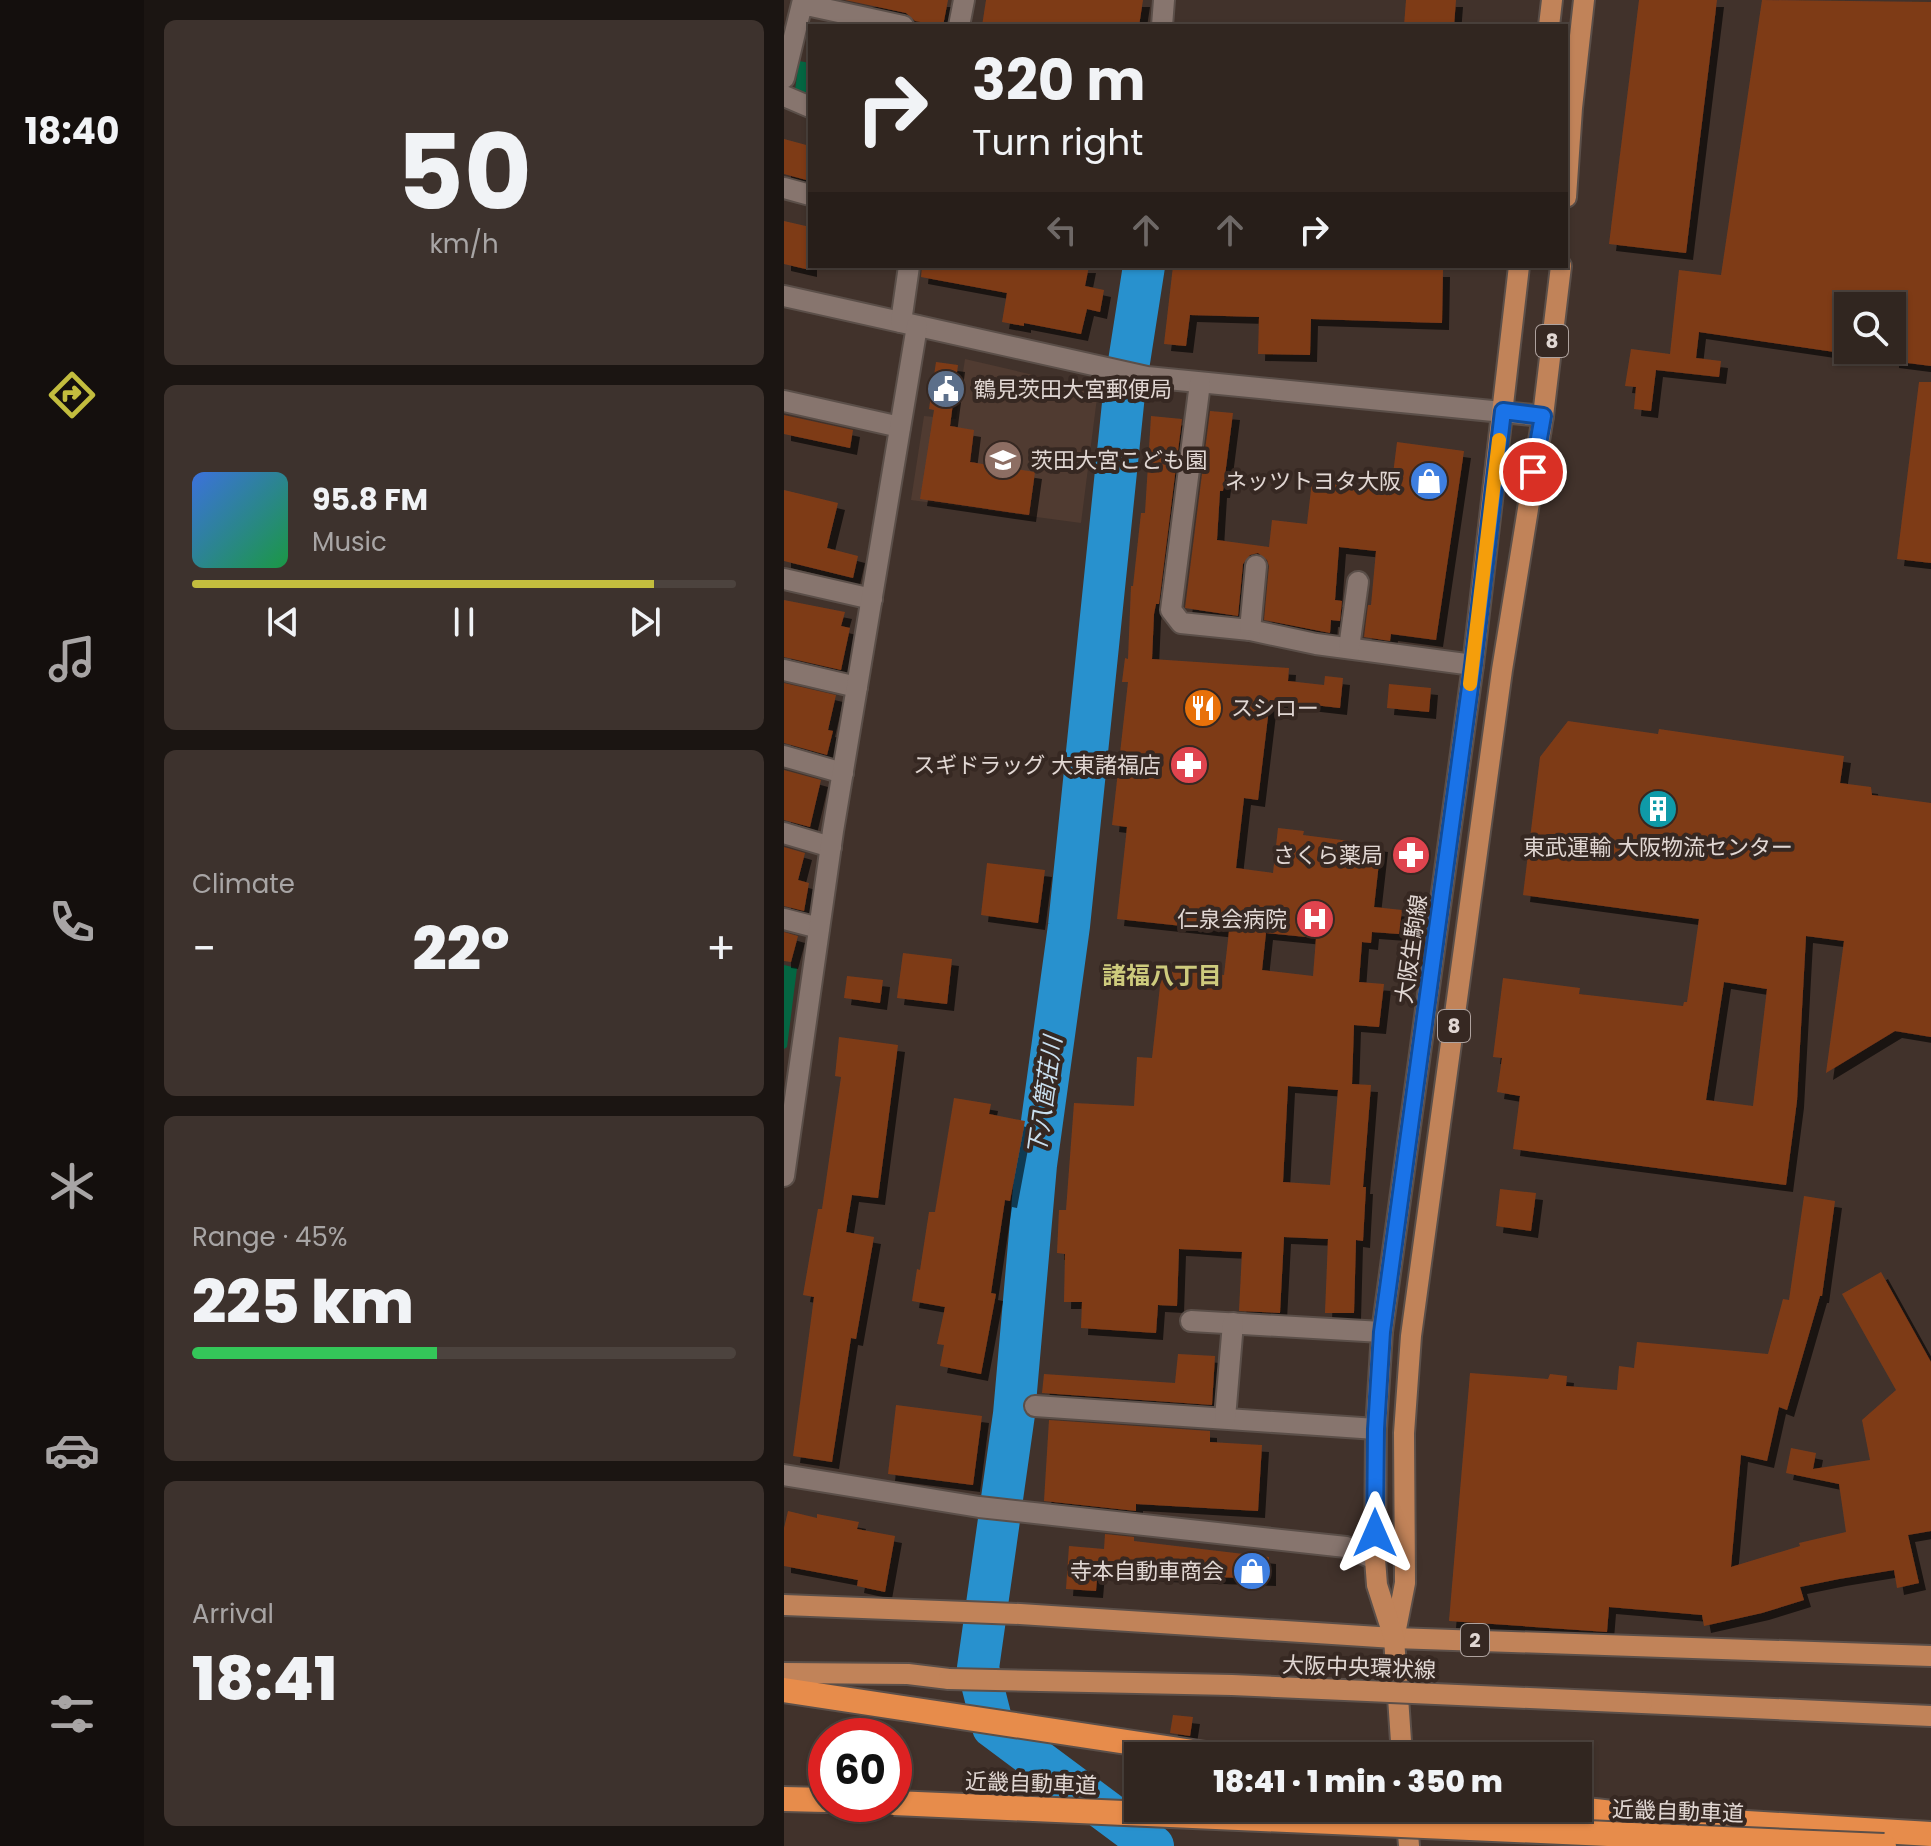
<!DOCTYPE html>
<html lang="en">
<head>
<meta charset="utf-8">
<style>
  body { margin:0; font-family:Poppins,"Noto Sans JP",sans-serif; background:#3d322d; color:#f1f3f6; height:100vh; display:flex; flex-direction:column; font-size:30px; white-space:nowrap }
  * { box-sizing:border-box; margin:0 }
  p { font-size:26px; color:#a8a5a5 }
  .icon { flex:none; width:44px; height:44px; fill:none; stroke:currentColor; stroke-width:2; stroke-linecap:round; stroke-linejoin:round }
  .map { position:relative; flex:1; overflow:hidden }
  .side { display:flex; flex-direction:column; gap:20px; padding:20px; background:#1b1512; width:640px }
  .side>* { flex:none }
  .top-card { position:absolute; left:24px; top:24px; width:760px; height:244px; border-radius:0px; box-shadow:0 2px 6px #0004,0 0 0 2px #4c433e; background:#312620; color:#f1f3f6; overflow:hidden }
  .fabs { position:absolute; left:1050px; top:292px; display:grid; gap:16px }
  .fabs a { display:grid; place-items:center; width:72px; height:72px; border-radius:0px; background:#312620; box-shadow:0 2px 6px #0004,0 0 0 2px #4c433e; font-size:40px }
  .speed { position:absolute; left:24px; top:1718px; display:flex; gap:16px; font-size:40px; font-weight:700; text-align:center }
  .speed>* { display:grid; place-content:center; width:104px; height:104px; border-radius:50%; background:#312620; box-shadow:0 2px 6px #0004,0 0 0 2px #4c433e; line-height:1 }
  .speed .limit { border:12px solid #d22; background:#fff; color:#111 }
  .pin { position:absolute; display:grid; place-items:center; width:68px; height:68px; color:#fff; margin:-34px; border:4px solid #fff; border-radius:50%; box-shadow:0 2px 8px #0007 }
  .me { position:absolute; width:88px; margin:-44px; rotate:0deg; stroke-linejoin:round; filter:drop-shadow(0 0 6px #0008) }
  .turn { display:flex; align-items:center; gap:28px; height:168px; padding:0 32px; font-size:36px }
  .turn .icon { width:104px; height:104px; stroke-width:2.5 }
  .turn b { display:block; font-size:56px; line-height:68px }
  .lanes { display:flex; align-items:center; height:76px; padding:0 32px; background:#0003; justify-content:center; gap:40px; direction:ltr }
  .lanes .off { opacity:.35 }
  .big { font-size:60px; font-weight:800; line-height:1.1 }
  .side .tile { flex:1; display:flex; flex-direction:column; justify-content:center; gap:12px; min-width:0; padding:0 28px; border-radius:12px; background:#3d322d }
  .side .dial { align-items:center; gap:0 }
  .dial b { font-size:104px; line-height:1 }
  .song { display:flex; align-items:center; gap:24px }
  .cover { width:96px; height:96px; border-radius:12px; background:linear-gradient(135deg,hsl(220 70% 55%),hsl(140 70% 35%)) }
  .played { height:8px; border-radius:4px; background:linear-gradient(90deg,#c3bd3e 85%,#4c433e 85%) }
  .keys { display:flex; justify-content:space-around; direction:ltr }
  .heat { display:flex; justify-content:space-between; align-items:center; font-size:44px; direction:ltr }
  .charge { height:12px; border-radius:6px; background:linear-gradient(90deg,#34c759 45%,#4c433e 0) }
  .trip { position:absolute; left:340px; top:1742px; width:468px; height:80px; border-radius:0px; background:#312620; box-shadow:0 2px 6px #0004,0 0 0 2px #4c433e; font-weight:800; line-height:80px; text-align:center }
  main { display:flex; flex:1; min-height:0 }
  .menu { display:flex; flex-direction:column; width:144px; justify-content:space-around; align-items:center; background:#140f0d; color:#a8a5a5 }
  .menu .icon { width:56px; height:56px }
  .menu .selected { color:#c3bd3e }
  .menu b { font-size:36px; color:#f1f3f6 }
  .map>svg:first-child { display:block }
</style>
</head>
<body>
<main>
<nav class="menu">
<b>18:40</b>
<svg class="icon selected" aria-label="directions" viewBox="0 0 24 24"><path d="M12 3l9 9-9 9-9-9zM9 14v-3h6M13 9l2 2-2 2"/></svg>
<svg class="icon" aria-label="music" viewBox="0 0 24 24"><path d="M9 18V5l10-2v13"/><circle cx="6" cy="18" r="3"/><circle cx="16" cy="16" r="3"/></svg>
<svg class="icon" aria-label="phone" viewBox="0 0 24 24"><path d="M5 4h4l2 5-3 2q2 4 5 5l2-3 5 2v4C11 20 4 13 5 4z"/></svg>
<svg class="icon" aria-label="climate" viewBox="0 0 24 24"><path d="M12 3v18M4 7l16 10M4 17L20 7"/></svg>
<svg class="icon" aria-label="car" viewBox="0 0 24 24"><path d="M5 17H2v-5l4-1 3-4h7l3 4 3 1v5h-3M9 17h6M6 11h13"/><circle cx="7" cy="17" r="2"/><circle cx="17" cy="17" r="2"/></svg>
<svg class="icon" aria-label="filters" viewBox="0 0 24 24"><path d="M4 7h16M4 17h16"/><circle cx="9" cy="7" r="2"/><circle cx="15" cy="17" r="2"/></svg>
</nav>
<section class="side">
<div class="tile dial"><b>50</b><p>km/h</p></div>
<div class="tile">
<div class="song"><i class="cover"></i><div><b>95.8 FM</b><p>Music</p></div></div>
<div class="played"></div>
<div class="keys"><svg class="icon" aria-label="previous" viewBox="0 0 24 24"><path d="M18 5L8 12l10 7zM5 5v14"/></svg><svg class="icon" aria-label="pause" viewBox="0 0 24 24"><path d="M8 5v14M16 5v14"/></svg><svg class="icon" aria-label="next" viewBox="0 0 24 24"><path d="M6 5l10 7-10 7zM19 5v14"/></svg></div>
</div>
<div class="tile"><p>Climate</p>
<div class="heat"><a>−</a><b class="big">22°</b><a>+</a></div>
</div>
<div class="tile"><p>Range · 45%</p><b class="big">225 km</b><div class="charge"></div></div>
<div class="tile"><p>Arrival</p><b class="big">18:41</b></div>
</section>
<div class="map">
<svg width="1147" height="1846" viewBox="0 0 1147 1846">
  <defs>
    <filter id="shadow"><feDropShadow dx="7" dy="7" stdDeviation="0" flood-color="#0009"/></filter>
  </defs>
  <rect width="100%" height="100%" fill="#41322b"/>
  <!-- built -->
  <path fill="#503b31" d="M181,359L314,390L297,523L127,500L140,416L172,419Z"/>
  <!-- green -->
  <g fill="#046642">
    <path d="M15,61L26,63V97L11,90Z"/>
    <path d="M0,965L13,968L3,1047L0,1049Z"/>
  </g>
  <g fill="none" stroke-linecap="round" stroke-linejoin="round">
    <!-- river -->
    <path stroke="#2891ce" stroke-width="42" d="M360,266L340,394L285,926L252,1165L230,1414L194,1668L209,1727L369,1846"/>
  </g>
  <!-- building -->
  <g fill="#7e3b19" fill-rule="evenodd" filter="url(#shadow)">
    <path d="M61,0H164L159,26L131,21L122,13Z"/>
    <path d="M202,0H359L355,26H198Z"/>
    <path d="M622,0H672L670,26H620Z"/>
    <path d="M855,0H933L902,253L825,244Z"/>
    <path d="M978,0L1147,2V366L1108,361V306H1064V354L915,332L912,358L937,361L935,377L872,370L867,411L850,409L852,387L841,386L847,349L886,354L895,270L937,275Z"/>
    <path d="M0,139L26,146V181L0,174Z"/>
    <path d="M0,221L26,227V270L0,264Z"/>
    <path d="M138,266H305L301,286L320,290L316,312L303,309L297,334L240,323V326L218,322L223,293L137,277Z"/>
    <path d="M389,266H635V270H659L658,323L527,319L526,355L474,354L475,317L406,315L402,346L380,344Z"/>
    <path d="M152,362L174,365L166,426L190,430L186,462L251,472L245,515L136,499L150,410L145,409Z"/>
    <path d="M1135,382H1147V563L1113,559Z"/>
    <path d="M426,411L449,413L439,491H436L433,540L485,547L488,520L523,524L528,481L607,490L613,442L680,451L652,640L607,634L606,641L580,637L584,605H587L592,551L555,547L551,600L558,601L556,621L547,620L546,633L480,620L485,566L483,560L474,553L466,555L459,564L454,616L401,608Z"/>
    <path d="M0,415L69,430L66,448L0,434Z"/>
    <path d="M367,416L398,419L375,604H372L370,614L368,659L505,668L504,681L540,685L541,676L559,678L556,708L486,700L474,800L460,798L452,868L489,873L494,828L520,831L519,835L597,845L590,907L618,910L615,934L588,932L587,943L578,942L575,982L600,984L595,1027L570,1025L568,1084L587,1085L579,1187H582L579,1241L572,1240L570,1313H541L544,1239L500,1237L496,1313L455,1311L458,1252L395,1249L393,1306L374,1305L372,1333L297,1328L298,1302H280L281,1254L273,1253L275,1210H282L290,1103L350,1106L353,1057L368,1058L378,968L440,975L445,931L333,919L343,827L328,825L344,682H338L341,658L344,659L347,586H349L357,513H361ZM482,933L532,938L529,976L478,970ZM504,1086L554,1090L546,1185L499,1182Z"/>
    <path d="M0,490L54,503L43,548L74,556L69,578L0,561Z"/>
    <path d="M0,600L61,612L57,626L66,628L57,670L0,657Z"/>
    <path d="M0,683L52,695L44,730L49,731L43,755L0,743Z"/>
    <path d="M605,684L647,688L645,712L603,708Z"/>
    <path d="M784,721L874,734L875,729L1060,756L1056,783L1087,787L1088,795L1147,803V1037L1111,1031L1042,1073L1060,941L1022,936L1013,1101L1002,1185L729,1149L736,1096L713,1092L718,1058L709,1057L719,978L796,988L795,994L899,1006L900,1002H903L915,919L739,895L756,757ZM940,982L983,989L969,1106L922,1100Z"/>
    <path d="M0,770L37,780L26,827L0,820Z"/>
    <path d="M0,847L21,853L14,880L25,883L20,911L0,906Z"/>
    <path d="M203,863L261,870L254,923L197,915Z"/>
    <path d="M0,932L14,936L7,962L0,961Z"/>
    <path d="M119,953L168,959L163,1004L113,998Z"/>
    <path d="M63,976L99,980L96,1003L60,998Z"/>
    <path d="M55,1037L114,1045L94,1198L68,1195L62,1232L90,1237L72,1339L67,1338L48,1462L9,1456L30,1297L19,1295L34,1209H38L57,1077L51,1076Z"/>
    <path d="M170,1098L207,1104L205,1114L241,1121L226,1201L221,1200L207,1293L212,1294L197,1374L156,1366L160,1345L153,1344L161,1307L128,1301L133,1269L136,1270L145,1212H151Z"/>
    <path d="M716,1189L752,1193L747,1231L712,1226Z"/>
    <path d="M1020,1196L1051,1201L1038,1296H1036L1003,1410L995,1407L983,1461L957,1455L947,1567L1016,1546L1015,1543L1062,1532L1055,1484L1002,1473L1007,1448L1032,1453L1029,1469L1086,1460L1078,1420L1112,1390L1058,1294L1097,1272L1147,1362V1531L1124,1535L1135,1583L1113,1588L1110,1570L1055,1579L1016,1587L1020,1600L978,1613L920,1626L918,1615L825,1607L823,1632L665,1621L686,1373L764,1379L766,1374L783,1376L782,1386L833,1390L835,1366L850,1368L853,1342L984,1354L999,1299L1005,1300Z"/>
    <path d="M394,1354L431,1356L428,1405L258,1393L260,1374L391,1383Z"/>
    <path d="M112,1405L198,1416L189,1485L104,1474Z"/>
    <path d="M265,1420L426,1431V1442L478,1445L474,1511L352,1504V1511L260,1501Z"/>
    <path d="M4,1511L33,1518V1514L75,1522L73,1529L111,1536L101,1592L73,1586L74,1580L0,1566V1528Z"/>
    <path d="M321,1534L350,1537V1541L485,1557V1579L377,1575L314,1568L312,1591L282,1589L285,1546L320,1549Z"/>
    <path d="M389,1715L409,1717L406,1736L386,1733Z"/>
  </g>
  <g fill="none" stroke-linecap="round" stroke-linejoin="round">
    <defs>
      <g id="minor">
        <path d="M175,26L180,0"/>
        <path d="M378,26L380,0"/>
        <path d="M0,78L18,4L119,26"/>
        <path d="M0,96L26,107"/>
        <path d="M0,188L26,195"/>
        <path d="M0,296L363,377L759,416"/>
        <path d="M117,322L125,266"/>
        <path d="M416,383L387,610L397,623L466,630L532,644L689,665"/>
        <path d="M0,401L116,427"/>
        <path d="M0,579L88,599"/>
        <path d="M466,630L472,566"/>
        <path d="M565,648L574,582"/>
        <path d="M0,670L73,687"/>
        <path d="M0,756L59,773"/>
        <path d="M0,833L47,847"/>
        <path d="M0,919L35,928"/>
        <path d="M0,1176L49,831L133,326"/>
        <path d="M407,1321L598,1332"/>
        <path d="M251,1406L592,1429"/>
        <path d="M441,1418L449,1323"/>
        <path d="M0,1475L195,1507L562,1547L591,1559"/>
      </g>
      <g id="major">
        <path d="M765,26L768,0"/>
        <path d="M782,197L788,108L800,0"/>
        <path d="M0,1605L236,1614L610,1638L1147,1656"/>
        <path d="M611,1634L621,1583L620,1433L627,1336L718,670L759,416L777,266"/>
        <path d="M0,1673L124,1674L165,1679"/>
        <path d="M858,1703L1147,1716"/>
        <path d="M618,1756L610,1638L593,1585L591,1559L592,1429L598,1332L689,665L735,266"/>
        <path d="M622,1808L625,1846"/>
      </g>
      <g id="highway">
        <path d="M0,1690L435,1756"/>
        <path d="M0,1799L42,1800"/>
        <path d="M784,1808L864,1817L1147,1834"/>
      </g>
    </defs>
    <!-- minor casing -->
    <use href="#minor" stroke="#5b4f49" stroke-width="24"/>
    <!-- major casing -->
    <use href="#major" stroke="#5b4f49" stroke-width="24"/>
    <!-- highway casing -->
    <use href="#highway" stroke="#5b4f49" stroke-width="28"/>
    <!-- minor -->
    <use href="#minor" stroke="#87756e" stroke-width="20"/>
    <!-- major -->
    <use href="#major" stroke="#c18359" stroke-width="20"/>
    <!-- highway -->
    <use href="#highway" stroke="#e78c4b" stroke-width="24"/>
    <defs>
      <path id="major-bridge" d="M165,1679L448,1685L858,1703"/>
      <path id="highway-bridge" d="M110,1803L1100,1846"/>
    </defs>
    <!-- major-bridge casing -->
    <use href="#major-bridge" stroke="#5b4f49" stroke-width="24" stroke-linecap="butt"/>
    <!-- highway-bridge casing -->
    <use href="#highway-bridge" stroke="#5b4f49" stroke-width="28" stroke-linecap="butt"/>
    <!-- major-bridge -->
    <use href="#major-bridge" stroke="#c18359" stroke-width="20"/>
    <!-- highway-bridge -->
    <use href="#highway-bridge" stroke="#e78c4b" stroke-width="24"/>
  </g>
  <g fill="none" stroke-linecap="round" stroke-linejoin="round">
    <defs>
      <path id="route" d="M591,1533L592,1429L598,1332L689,665L719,411L759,416L749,472"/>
    </defs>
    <!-- route casing -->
    <use href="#route" stroke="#114b97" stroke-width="20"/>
    <!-- route -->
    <use href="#route" stroke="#1a73e8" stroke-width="14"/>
    <!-- slow -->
    <path stroke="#f59e0b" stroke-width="14" d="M686,684L715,440"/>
  </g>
  <!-- icons -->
  <defs>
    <symbol id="civic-disc" viewBox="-11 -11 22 22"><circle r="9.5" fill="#5c6f8a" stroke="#362822"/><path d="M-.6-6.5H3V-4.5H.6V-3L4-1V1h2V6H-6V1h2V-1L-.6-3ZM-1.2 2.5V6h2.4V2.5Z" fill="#fff"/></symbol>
    <symbol id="school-disc" viewBox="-11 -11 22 22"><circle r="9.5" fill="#8d6e63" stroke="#362822"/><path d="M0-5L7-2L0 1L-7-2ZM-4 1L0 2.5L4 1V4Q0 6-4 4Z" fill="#fff"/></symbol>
    <symbol id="shop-disc" viewBox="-11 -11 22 22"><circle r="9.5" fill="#3f7fe0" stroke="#362822"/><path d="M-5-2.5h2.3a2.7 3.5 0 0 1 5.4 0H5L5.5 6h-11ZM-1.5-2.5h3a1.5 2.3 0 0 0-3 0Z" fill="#fff"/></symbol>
    <symbol id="restaurant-disc" viewBox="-11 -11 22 22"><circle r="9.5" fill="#e8710a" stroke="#362822"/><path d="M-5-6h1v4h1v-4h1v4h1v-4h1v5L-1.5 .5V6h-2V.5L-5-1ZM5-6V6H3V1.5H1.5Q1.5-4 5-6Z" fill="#fff"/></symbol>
    <symbol id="pharmacy-disc" viewBox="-11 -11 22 22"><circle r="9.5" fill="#e0444e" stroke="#362822"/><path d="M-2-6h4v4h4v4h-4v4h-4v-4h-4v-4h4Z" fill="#fff"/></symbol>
    <symbol id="building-disc" viewBox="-11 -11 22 22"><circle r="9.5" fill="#0f9aa8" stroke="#362822"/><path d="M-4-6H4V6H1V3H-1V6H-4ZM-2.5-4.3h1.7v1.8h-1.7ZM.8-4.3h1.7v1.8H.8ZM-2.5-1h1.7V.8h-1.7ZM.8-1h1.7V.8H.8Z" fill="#fff"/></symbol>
    <symbol id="hospital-disc" viewBox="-11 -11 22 22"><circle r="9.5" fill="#e0444e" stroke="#362822"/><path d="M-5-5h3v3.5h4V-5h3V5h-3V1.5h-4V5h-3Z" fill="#fff"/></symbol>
  </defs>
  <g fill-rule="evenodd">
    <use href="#civic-disc" x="140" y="367" width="44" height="44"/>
    <use href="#school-disc" x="197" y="438" width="44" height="44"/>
    <use href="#shop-disc" x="623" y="459" width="44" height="44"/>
    <use href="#restaurant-disc" x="397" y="686" width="44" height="44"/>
    <use href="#pharmacy-disc" x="383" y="743" width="44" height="44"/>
    <use href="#building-disc" x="852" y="787" width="44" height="44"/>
    <use href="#pharmacy-disc" x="605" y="833" width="44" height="44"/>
    <use href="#hospital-disc" x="509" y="897" width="44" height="44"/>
    <use href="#shop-disc" x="446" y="1549" width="44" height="44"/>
  </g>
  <g text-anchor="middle" stroke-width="8" stroke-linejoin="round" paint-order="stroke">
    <!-- shield labels -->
    <g fill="#362822" stroke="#aea29e" stroke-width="2">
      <rect x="752" y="325" width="32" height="32" rx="6"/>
      <rect x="654" y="1010" width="32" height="32" rx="6"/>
      <rect x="677" y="1624" width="28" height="32" rx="6"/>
    </g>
    <g font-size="20" font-weight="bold" fill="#e1d7d3">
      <text x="768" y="348">8</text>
      <text x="670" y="1033">8</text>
      <text x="691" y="1647">2</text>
    </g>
    <!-- poi labels -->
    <g font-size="22" fill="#e1d7d3" stroke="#362822" text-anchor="end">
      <text x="190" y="397" text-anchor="start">鶴見茨田大宮郵便局</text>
      <text x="247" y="468" text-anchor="start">茨田大宮こども園</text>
      <text x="617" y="489">ネッツトヨタ大阪</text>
      <text x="447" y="716" text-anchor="start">スシロー</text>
      <text x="377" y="773">スギドラッグ 大東諸福店</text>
      <text x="874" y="855" text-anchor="middle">東武運輸 大阪物流センター</text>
      <text x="599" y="863">さくら薬局</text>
      <text x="503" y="927">仁泉会病院</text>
      <text x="440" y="1579">寺本自動車商会</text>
    </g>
    <!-- street labels -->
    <g font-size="22" fill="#e1d7d3" stroke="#362822">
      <text transform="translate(627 949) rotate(-82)" y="8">大阪生駒線</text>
      <text transform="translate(575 1667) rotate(2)" y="8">大阪中央環状線</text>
      <text transform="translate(247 1783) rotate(2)" y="8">近畿自動車道</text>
      <text transform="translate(894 1811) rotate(2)" y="8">近畿自動車道</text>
    </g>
    <!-- neighbourhood labels -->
    <g font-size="24" font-weight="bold" fill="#cecb7d" stroke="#362822">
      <text x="378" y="984">諸福八丁目</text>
    </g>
    <!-- water labels -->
    <g font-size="24" font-style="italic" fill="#c9dfef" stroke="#362822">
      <text transform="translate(261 1096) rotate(-82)" y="8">下八箇荘川</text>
    </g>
  </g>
</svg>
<div class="fabs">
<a><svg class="icon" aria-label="search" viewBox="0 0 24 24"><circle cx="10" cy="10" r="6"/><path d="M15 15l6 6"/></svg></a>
</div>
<div class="speed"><div class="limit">60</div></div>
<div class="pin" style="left:749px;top:472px;background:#d93025"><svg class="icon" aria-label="arrive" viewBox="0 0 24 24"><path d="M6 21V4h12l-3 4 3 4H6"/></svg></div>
<svg class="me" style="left:591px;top:1533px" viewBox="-20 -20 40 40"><path d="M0-17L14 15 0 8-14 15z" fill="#1a73e8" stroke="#fff" stroke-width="4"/></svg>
<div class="trip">18:41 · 1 min · 350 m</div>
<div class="top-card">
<div class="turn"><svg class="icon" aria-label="right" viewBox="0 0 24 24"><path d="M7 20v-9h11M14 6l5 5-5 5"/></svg><div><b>320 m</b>Turn right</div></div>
<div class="lanes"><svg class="icon off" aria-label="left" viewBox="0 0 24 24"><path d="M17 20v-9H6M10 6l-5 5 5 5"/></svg><svg class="icon off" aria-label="ahead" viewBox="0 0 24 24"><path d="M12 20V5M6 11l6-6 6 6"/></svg><svg class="icon off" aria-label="ahead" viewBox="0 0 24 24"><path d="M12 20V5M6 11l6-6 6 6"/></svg><svg class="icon" aria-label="right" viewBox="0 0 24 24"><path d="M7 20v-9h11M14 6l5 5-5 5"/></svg></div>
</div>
</div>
</main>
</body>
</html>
